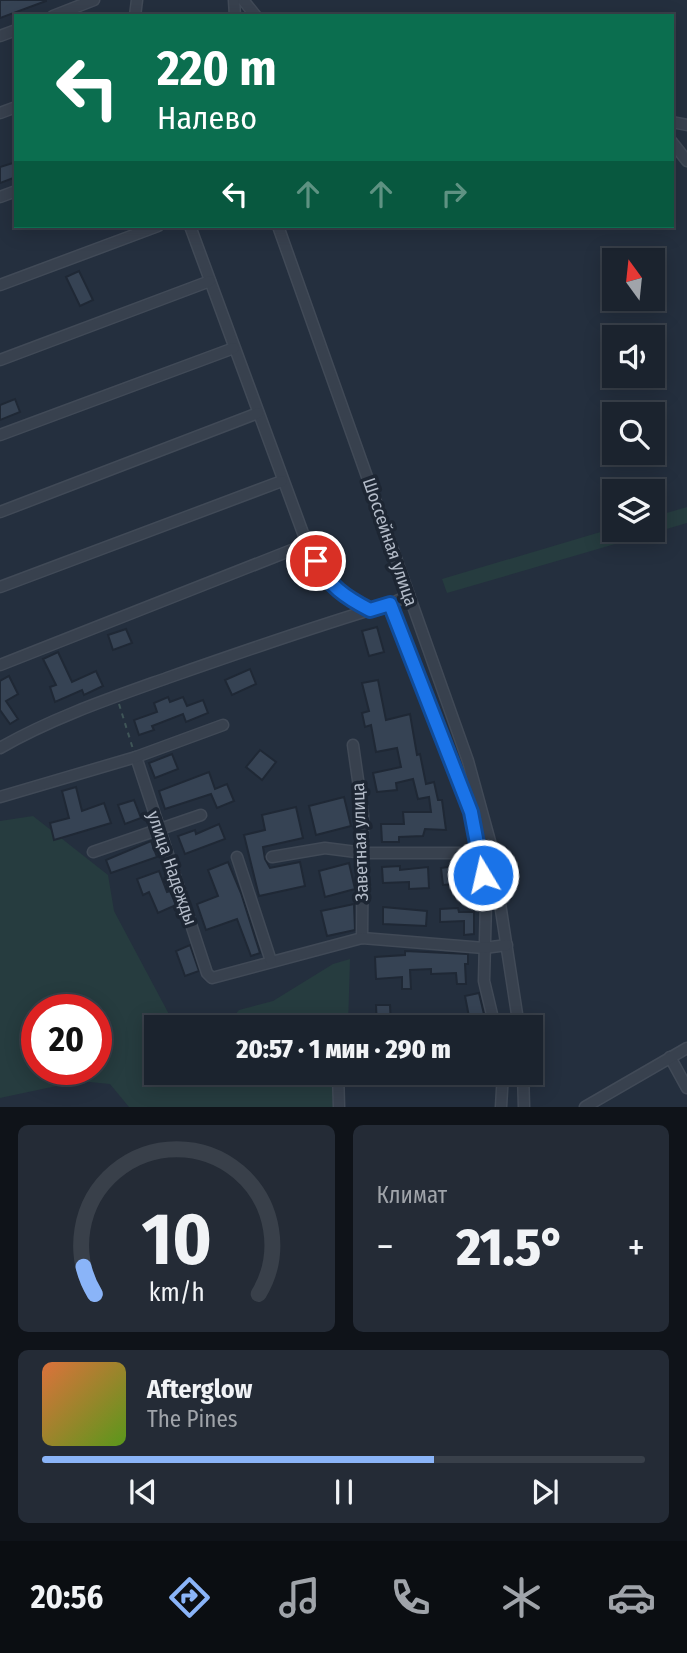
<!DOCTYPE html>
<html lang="ru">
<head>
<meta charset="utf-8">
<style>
  body { margin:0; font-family:"Fira Sans Condensed",sans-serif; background:#242b36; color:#f1f3f6; height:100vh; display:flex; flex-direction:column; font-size:26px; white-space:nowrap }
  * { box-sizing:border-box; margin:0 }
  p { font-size:23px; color:#a0a4aa }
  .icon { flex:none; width:38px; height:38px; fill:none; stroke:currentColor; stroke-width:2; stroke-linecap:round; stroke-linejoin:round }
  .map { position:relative; height:1107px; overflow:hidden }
  .panel { display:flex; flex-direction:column; gap:18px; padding:18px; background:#0f1319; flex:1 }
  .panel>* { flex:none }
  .hud { position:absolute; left:14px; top:14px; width:660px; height:214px; border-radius:0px; box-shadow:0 4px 18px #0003,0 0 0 2px #39404a; background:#0b6e4f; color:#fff; overflow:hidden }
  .needle { width:46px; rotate:345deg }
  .buttons { position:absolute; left:602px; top:248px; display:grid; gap:14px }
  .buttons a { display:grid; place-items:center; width:63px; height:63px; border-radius:0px; background:#1b232e; box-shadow:0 4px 18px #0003,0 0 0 2px #39404a; font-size:35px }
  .speed { position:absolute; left:21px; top:994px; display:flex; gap:14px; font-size:35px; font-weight:700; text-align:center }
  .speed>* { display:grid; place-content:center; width:91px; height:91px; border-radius:50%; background:#1b232e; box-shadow:0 4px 18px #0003,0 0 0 2px #39404a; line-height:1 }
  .speed .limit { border:10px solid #d22; background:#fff; color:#111 }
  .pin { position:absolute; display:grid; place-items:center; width:60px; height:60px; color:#fff; margin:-30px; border:4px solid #fff; border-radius:50%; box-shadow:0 2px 7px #0007 }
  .me { position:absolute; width:77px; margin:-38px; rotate:351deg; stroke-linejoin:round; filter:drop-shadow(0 0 5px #0008) }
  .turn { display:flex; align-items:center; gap:24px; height:147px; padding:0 28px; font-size:32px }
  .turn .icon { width:91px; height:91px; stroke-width:2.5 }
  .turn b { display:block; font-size:49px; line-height:60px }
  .lanes { display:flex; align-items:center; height:66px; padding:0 28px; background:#0003; justify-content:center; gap:35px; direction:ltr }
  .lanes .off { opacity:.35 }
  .big { font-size:52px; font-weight:800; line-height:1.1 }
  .panel .widget { flex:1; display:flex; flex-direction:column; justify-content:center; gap:10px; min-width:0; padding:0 24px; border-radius:10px; background:#242b36 }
  .panel .dial { align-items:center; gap:0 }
  .dial svg { height:182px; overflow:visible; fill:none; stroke:#39404a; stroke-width:7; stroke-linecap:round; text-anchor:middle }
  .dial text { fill:#f1f3f6; stroke:none }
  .song { display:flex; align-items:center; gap:21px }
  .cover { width:84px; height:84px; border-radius:10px; background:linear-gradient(135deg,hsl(20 70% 55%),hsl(90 70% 35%)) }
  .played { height:7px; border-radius:4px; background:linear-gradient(90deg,#8ab4f8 65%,#39404a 65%) }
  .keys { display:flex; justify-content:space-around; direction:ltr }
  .heat { display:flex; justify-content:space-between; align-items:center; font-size:38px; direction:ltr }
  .panel .tiles { flex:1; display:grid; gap:18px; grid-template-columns:1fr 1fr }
  .widget:last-child { grid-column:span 2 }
  .trip { position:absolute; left:144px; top:1015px; width:399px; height:70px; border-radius:0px; background:#1b232e; box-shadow:0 4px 18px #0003,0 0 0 2px #39404a; font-weight:800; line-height:70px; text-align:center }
  .dock { display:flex; height:112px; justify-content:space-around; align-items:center; background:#0b0e12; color:#a0a4aa }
  .dock .icon { width:49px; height:49px }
  .dock .selected { color:#8ab4f8 }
  .dock b { font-size:32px; color:#f1f3f6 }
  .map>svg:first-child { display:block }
</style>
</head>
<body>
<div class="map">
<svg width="687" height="1107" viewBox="0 0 687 1107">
  <rect width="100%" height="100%" fill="#242f3e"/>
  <!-- green -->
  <g fill="#263c3f" fill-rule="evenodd">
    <path d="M687,507V523L447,593L442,579L614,528V530H653V517Z"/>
    <path d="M33,816L108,875L114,911L171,1018L207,1027H156V1073H339L333,1107H129L110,1084L80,1081L0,1098V821ZM37,1010H96V1069H37Z"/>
    <path d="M350,959L348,1027H225L239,1010L273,1001L333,964Z"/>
  </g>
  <!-- building -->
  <g fill="#364354" stroke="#1f2835" stroke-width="2">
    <path d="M0,0H46V1L0,18Z"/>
    <path d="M16,162V177L0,183V167Z"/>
    <path d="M79,271L93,300L80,306L66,277Z"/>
    <path d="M15,399L20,412L0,420V405Z"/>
    <path d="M377,627L384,652L369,656L362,631Z"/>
    <path d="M126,629L132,643L113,650L108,635Z"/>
    <path d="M58,652L72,682L96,671L103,686L84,695L82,690L55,702L50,687L56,685L43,659Z"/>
    <path d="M250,669L256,684L232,695L225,680Z"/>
    <path d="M9,676L18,694L6,701L18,719L10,724L0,710V681Z"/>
    <path d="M378,680L386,720L410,714L417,755L420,754L426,784L434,782L438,800H442L446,830L425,829L423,836L399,837V842H382L381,824H404L403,812H431L429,797L418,799L413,779L396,783L397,790L377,792L373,773L401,767L397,748L376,752L371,725L365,727L362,713L369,711L362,683Z"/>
    <path d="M168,697L170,702L183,697L187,706L203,700L208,713L186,722L183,714L152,726L154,730L139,735L134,720L157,712L154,703Z"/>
    <path d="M260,750L276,762L262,780L246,767Z"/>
    <path d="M172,754L178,769L155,778L149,763Z"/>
    <path d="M209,772L215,789L227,784L234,801L217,808L211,794L165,809L159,791Z"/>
    <path d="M76,787L82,811L104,803L111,823L54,840L50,823L69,818L62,791Z"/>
    <path d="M344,797L351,826L316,835L309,806Z"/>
    <path d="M134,800L141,818L125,824L118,805Z"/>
    <path d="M296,807L303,838L263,847L265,859L270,868L300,862L305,886L259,896L244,835L265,830L262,815Z"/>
    <path d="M219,824L225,839L185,854L178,836L195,830L196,834Z"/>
    <path d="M151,841L157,857L111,873L106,860Z"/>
    <path d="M228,862L241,893L260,953L251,956L237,919L206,930L197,904L218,896L208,870Z"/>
    <path d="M349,863L355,889L325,897L319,871Z"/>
    <path d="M461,865L463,883L443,885L441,868Z"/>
    <path d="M400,866V870L428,867L429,888L409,889V882L383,883L382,867Z"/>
    <path d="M159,871L167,892L170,891L176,905L158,913L149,892L143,895L137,879Z"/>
    <path d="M354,904L355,930L327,936L321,911Z"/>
    <path d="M383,907L427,911L426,926L383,924Z"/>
    <path d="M458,908L459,912H474V934L464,935V921L440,922V909Z"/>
    <path d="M190,945L199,971L185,976L176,951Z"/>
    <path d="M405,951L468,954V964H465L466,984H457L456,973L431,974V969L410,970L411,989H402V977L376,979L375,957L405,955Z"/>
    <path d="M479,993L487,1027H471L465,996Z"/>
    <path d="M376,1005H390L391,1026H377Z"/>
  </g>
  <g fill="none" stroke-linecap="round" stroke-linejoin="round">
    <defs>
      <g id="minor">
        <path d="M234,0L235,16"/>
        <path d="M243,0L256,16"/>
        <path d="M53,16L94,0"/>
        <path d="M135,16L137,0"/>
        <path d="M0,36L16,30"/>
        <path d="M0,113L16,107"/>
        <path d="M672,122L687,125"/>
        <path d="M672,142L687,161"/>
        <path d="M0,197L16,191"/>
        <path d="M190,226L307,544C327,581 332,591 370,610"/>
        <path d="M278,226L468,761L491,845L519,1027"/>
        <path d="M0,285L158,226"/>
        <path d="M0,360L210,281"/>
        <path d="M0,435L234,348"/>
        <path d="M0,512L258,413"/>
        <path d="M0,587L282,481"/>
        <path d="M390,604L471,812L486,901L484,981L495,1027"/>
        <path d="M0,665L307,544"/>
        <path d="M353,745L363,815L362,938"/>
        <path d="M0,748C52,718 111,698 167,678C241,652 315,626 390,604L409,595"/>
        <path d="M136,757L207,973L212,978L362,938L484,948L507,945"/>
        <path d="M0,797L136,757L223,725"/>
        <path d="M93,852L201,815"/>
        <path d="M237,857L271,961"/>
        <path d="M272,857L325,848L364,853H463L484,847"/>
        <path d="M670,1057L687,1088"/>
        <path d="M338,1073L339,1107"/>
        <path d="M523,1073L524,1107"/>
        <path d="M501,1107L503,1073"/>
        <path d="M585,1107L687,1048"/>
      </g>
    </defs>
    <!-- minor casing -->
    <use href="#minor" stroke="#414a57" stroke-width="13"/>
    <!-- path -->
    <path stroke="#3f5557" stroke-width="2" stroke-dasharray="5 5" stroke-linecap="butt" d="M119,704L133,749"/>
    <!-- minor -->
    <use href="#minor" stroke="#38414e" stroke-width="10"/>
  </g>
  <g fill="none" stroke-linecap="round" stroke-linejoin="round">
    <defs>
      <path id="route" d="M316,561C329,586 345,597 370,610L390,604L471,812L483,875"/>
    </defs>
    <!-- route casing -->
    <use href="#route" stroke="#114b97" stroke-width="18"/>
    <!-- route -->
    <use href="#route" stroke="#1a73e8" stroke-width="12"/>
  </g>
  <g text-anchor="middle" stroke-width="7" stroke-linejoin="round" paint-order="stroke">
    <!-- street labels -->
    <g font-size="18" fill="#b4bcc9" stroke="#1d2633">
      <text transform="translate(390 542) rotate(71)" y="6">Шоссейная улица</text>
      <text transform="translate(360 842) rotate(-92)" y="6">Заветная улица</text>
      <text transform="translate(172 868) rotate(71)" y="6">улица Надежды</text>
    </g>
  </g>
</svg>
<div class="buttons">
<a><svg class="needle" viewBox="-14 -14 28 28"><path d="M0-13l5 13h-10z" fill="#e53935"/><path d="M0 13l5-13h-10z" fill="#a0a4aa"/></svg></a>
<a><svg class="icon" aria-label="sound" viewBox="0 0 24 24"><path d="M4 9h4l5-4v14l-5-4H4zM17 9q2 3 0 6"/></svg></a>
<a><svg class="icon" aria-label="search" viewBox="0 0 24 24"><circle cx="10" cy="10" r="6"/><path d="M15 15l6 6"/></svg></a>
<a><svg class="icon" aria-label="layers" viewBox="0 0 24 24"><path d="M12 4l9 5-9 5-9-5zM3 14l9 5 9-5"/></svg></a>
</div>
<div class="speed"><div class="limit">20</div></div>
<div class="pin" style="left:316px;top:561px;background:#d93025"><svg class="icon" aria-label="arrive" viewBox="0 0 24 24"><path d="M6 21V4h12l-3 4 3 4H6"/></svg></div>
<svg class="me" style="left:483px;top:875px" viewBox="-20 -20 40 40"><circle r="17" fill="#1a73e8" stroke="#fff" stroke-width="3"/><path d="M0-11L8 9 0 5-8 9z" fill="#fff"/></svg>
<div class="trip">20:57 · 1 мин · 290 m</div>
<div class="hud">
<div class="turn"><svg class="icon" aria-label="left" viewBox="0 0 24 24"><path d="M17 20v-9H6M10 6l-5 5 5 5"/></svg><div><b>220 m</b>Налево</div></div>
<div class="lanes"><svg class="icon" aria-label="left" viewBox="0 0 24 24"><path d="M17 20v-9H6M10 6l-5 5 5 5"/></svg><svg class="icon off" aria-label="ahead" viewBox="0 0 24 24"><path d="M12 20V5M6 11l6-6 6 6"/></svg><svg class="icon off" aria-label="ahead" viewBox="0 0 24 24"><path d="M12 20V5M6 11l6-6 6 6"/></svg><svg class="icon off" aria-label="right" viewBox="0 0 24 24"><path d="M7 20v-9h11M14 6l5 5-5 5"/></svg></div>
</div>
</div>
<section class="panel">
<div class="tiles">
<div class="widget dial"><svg viewBox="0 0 100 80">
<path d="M14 69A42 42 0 1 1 86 69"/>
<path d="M14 69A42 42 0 0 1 9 57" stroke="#8ab4f8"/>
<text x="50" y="56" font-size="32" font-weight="700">10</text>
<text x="50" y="72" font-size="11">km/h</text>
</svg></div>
<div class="widget"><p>Климат</p>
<div class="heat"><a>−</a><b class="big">21.5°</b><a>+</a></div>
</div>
<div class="widget">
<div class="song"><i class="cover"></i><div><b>Afterglow</b><p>The Pines</p></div></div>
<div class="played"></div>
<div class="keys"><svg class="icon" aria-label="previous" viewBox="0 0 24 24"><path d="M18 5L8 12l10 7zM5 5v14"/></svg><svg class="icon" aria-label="pause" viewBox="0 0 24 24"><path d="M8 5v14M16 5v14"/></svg><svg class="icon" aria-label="next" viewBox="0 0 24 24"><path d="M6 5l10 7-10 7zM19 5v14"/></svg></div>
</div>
</div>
</section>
<nav class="dock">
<b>20:56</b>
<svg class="icon selected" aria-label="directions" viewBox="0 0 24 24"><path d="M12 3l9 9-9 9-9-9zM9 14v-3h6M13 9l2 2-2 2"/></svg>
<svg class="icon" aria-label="music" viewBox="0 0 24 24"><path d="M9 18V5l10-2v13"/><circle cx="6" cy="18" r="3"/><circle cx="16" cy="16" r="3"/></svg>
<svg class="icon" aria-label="phone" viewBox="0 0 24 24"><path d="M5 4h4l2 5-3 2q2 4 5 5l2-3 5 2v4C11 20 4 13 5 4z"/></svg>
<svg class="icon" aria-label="climate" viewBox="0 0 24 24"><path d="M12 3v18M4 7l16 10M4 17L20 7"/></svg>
<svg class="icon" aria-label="car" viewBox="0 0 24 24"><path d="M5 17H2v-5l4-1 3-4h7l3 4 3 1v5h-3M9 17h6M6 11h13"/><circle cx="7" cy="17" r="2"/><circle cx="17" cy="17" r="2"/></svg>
</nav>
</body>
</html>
